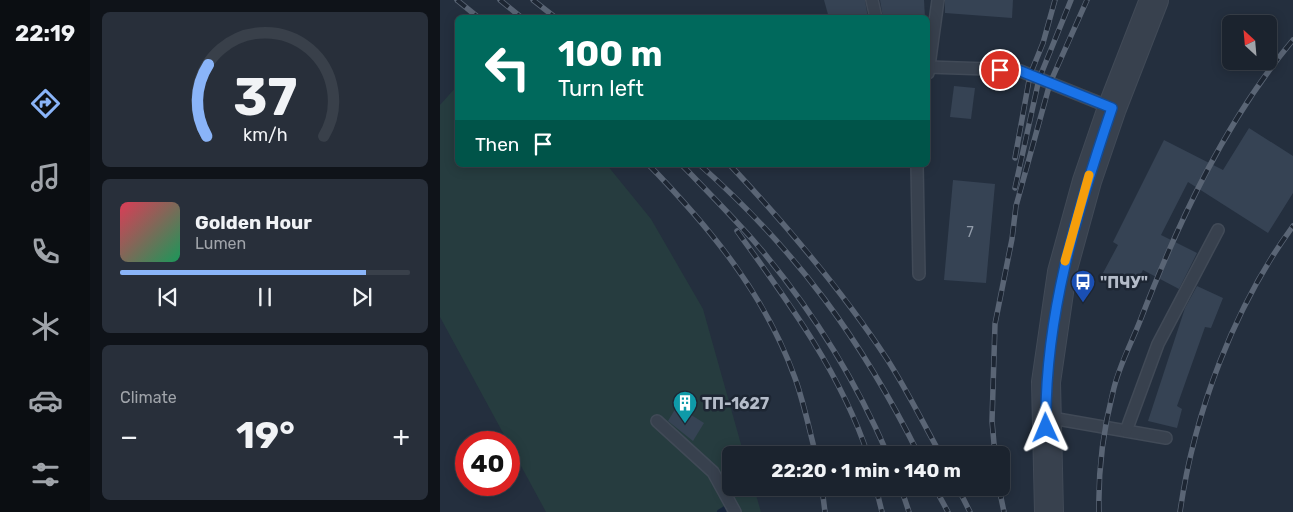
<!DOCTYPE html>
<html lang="en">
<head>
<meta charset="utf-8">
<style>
  body { margin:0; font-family:Rubik,sans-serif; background:#282f3a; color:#f1f3f6; height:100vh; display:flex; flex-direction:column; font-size:19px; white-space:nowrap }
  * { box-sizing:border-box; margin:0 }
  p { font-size:16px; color:#a0a4aa }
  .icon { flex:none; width:28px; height:28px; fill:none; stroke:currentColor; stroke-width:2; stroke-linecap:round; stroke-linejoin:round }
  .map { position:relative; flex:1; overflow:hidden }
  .details { display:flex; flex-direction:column; gap:12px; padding:12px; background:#0f1319; width:350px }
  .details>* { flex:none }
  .top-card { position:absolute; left:15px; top:15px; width:475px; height:152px; border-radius:8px; box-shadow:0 2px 12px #0003,0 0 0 1px #39404a; background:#00695c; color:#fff; overflow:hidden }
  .needle { width:32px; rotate:334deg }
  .controls { position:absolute; left:782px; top:15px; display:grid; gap:10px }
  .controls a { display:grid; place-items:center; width:55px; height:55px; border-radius:8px; background:#1b232e; box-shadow:0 2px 12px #0003,0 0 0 1px #39404a; font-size:25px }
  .speed { position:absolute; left:15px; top:431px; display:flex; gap:10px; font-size:25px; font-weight:700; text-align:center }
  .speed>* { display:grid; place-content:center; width:65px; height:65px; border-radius:50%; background:#1b232e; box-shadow:0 2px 12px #0003,0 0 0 1px #39404a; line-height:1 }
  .speed .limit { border:8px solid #d22; background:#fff; color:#111 }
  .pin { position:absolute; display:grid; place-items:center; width:42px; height:42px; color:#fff; margin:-21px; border:2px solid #fff; border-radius:50%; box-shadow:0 1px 5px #0007 }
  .me { position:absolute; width:55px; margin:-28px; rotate:359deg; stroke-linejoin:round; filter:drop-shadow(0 0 4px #0008) }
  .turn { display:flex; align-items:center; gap:18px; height:105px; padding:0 20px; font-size:22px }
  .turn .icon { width:65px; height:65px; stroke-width:2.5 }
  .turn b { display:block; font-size:35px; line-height:42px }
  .then { display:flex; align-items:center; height:48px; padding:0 20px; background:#0003; gap:10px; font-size:19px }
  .big { font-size:38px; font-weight:700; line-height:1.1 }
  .details .tile { flex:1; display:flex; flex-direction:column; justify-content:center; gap:8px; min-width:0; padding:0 18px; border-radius:8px; background:#282f3a }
  .details .dial { align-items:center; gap:0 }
  .dial svg { height:130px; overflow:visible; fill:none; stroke:#39404a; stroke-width:7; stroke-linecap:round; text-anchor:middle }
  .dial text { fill:#f1f3f6; stroke:none }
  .song { display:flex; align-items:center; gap:15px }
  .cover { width:60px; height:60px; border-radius:8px; background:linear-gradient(135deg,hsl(350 70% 55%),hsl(150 70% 35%)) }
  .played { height:5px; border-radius:2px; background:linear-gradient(90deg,#8ab4f8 85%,#39404a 85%) }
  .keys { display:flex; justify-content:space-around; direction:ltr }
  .heat { display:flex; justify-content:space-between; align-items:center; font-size:28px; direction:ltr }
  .trip { position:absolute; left:282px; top:446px; width:288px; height:50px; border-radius:8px; background:#1b232e; box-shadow:0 2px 12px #0003,0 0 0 1px #39404a; font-weight:700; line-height:50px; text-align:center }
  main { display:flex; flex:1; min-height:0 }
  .tabs { display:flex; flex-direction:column; width:90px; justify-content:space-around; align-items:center; background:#0b0e12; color:#a0a4aa }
  .tabs .icon { width:35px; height:35px }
  .tabs .selected { color:#8ab4f8 }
  .tabs b { font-size:22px; color:#f1f3f6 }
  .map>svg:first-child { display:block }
</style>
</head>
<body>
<main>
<nav class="tabs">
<b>22:19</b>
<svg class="icon selected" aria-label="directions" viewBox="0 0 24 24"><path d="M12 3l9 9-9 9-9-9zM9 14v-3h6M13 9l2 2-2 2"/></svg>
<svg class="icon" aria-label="music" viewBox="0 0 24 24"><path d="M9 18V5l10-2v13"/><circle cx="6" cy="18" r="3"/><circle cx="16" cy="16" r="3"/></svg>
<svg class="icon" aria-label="phone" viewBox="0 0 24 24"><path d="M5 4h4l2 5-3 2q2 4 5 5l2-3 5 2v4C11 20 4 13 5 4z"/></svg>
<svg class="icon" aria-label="climate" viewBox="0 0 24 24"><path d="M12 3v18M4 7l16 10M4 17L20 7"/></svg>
<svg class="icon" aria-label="car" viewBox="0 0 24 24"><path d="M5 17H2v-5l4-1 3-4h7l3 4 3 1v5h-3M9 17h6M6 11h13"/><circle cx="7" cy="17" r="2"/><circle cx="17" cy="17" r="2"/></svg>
<svg class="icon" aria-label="filters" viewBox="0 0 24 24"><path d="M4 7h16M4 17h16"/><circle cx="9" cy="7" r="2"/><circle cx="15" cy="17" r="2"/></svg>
</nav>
<section class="details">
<div class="tile dial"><svg viewBox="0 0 100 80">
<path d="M14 69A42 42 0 1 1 86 69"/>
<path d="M14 69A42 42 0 0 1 15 25" stroke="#8ab4f8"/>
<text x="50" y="56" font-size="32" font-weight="700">37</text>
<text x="50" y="72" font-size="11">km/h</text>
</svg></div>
<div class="tile">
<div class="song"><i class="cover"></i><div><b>Golden Hour</b><p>Lumen</p></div></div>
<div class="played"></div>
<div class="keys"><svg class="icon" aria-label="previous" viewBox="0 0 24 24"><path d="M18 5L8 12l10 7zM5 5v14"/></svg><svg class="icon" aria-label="pause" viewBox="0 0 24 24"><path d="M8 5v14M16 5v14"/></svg><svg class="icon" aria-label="next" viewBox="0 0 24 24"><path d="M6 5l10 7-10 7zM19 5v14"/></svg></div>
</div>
<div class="tile"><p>Climate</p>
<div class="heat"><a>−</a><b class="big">19°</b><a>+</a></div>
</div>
</section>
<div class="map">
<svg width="853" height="512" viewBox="0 0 853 512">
  <rect width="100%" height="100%" fill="#242f3e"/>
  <!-- green -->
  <path fill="#263c3f" d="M17,86L18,165H167L211,219L263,309L304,455H291V488H314L321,512H106L0,317V105Z"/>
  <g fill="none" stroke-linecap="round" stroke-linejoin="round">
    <!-- stream -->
    <path stroke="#17263c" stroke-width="6" d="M280,512L285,509"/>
  </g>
  <!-- building -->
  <g fill="#364354">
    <path d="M384,0H425L428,18H389Z"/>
    <path d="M440,0H484L485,18H443Z"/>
    <path d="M505,0H573L572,18L505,13Z"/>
    <path d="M514,86L535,88L531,119L510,117Z"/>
    <path d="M809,128L853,156V193L828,233L748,182L721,235L757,253L739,289L703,270L694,287L663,273L678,245L673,242L724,140L783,170Z"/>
    <path d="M513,180L555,184L546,283L504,280Z"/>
    <path d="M757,286L783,298L771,328L765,327L737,406L742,409L737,428L708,421L745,308Z"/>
    <path d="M237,406L264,423L253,441L228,421Z"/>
  </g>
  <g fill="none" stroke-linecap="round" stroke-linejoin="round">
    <defs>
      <g id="service">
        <path d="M432,0L436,18"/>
        <path d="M488,67L578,70L672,108"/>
        <path d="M488,73L498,0"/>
        <path d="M477,165L479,274"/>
        <path d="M606,417L726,438"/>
        <path d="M217,421L273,472L295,512"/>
        <path d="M686,431L718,344L778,230"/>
      </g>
      <path id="tertiary" d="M609,512L606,382L622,272L647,181L672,108L714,0"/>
    </defs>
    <!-- service casing -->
    <use href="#service" stroke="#414a57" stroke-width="14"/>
    <!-- tertiary casing -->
    <use href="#tertiary" stroke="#414a57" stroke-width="30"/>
    <!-- service -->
    <use href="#service" stroke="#38414e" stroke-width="11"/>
    <!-- tertiary -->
    <use href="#tertiary" stroke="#38414e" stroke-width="28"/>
    <defs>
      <g id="rail">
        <path d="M17,0L39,18"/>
        <path d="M60,0L82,18"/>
        <path d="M93,0L116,18"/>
        <path d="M575,158L590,75L603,43L615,0"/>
        <path d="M209,165C270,228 325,294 355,378C364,403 369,429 376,455"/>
        <path d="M242,165C266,190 290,214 313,240C369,305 414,376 448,455"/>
        <path d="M260,165C357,251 421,339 479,455"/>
        <path d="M290,165C347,226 401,289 447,359C467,390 483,423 501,455"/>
        <path d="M575,188L599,79L631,0"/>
        <path d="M297,231C347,300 401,373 428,455"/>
        <path d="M555,455L552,421L555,324L572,239L576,206L610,83L647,0"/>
        <path d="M382,488L385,512"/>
        <path d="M436,488L442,512"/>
        <path d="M461,488L469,512"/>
        <path d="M495,488L508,512"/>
        <path d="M518,488L530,512"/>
        <path d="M559,488L564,512"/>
        <path d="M659,512C658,472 663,431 673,392C678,368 691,344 700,321C738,223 785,121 853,40"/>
        <path d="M740,512C754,413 794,307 853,226"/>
      </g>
    </defs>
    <!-- rail casing -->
    <use href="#rail" stroke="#5a6575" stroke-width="5.5"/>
    <!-- rail -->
    <use href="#rail" stroke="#1d2633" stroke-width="4" stroke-dasharray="11" stroke-linecap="butt"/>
  </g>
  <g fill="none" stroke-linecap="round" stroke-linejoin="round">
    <defs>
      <path id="route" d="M560,70H578L672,108C637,211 604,317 606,428"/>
    </defs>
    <!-- route casing -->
    <use href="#route" stroke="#114b97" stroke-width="12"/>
    <!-- route -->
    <use href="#route" stroke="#1a73e8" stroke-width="9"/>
    <!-- slow -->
    <path stroke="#f59e0b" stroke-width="9" d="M625,261L649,175"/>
  </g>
  <!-- icons -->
  <defs>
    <symbol id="bus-pin" viewBox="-11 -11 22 30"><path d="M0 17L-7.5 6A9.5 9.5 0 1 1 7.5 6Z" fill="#1a4fb4" stroke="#1d2633"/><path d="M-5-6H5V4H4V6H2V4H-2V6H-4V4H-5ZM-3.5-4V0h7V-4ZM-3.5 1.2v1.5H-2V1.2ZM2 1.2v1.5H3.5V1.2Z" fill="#fff"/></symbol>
    <symbol id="building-pin" viewBox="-11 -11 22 30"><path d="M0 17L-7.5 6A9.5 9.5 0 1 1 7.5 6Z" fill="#0f9aa8" stroke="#1d2633"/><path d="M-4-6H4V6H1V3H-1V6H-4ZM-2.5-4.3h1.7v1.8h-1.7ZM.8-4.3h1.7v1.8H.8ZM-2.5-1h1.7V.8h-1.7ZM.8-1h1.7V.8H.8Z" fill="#fff"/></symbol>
  </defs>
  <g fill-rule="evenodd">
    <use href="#bus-pin" x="629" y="268" width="28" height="38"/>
    <use href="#building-pin" x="231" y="389" width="28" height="38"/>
  </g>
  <g text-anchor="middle" stroke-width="5" stroke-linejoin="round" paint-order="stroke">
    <!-- number labels -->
    <g font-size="14" fill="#929caa">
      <text x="530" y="237">7</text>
    </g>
    <!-- poi labels -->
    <g font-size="16" font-weight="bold" fill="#b4bcc9" stroke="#1d2633" text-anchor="start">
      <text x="660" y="288">"ПЧУ"</text>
      <text x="262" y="409">ТП-1627</text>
    </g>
  </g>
</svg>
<div class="controls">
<a><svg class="needle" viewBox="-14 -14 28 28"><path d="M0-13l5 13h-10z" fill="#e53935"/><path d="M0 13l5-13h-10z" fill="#a0a4aa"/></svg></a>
</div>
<div class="speed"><div class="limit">40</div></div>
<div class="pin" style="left:560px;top:70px;background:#d93025"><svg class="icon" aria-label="arrive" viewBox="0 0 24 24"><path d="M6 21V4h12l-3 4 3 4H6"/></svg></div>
<svg class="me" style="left:606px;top:428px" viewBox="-20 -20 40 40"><path d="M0-17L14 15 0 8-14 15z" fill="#1a73e8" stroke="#fff" stroke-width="4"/></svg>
<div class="trip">22:20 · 1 min · 140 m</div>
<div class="top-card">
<div class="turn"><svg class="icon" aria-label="left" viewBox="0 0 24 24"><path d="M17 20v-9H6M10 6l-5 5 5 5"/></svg><div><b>100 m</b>Turn left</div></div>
<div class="then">Then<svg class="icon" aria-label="arrive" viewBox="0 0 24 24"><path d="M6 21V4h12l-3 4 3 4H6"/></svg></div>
</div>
</div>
</main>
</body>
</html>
